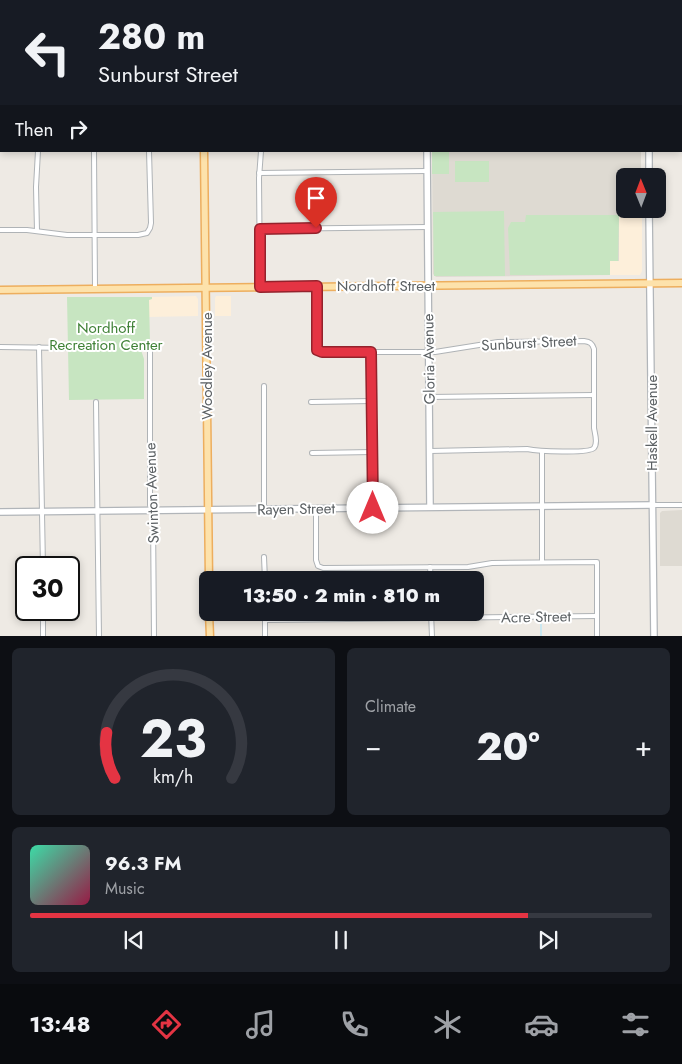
<!DOCTYPE html>
<html lang="en">
<head>
<meta charset="utf-8">
<style>
  body { margin:0; font-family:Jost,sans-serif; background:#20242c; color:#f1f3f6; height:100vh; display:flex; flex-direction:column; font-size:19px; white-space:nowrap }
  * { box-sizing:border-box; margin:0 }
  p { font-size:16px; color:#9ea1a6 }
  .icon { flex:none; width:28px; height:28px; fill:none; stroke:currentColor; stroke-width:2; stroke-linecap:round; stroke-linejoin:round }
  .map { position:relative; height:636px; overflow:hidden }
  .panel { display:flex; flex-direction:column; gap:12px; padding:12px; background:#0d0f14; flex:1 }
  .panel>* { flex:none }
  .top-card { position:absolute; left:0px; top:0px; width:682px; height:152px; box-shadow:0 2px 8px #0003; background:#171b24; color:#f1f3f6; overflow:hidden }
  .needle { width:32px; rotate:359deg }
  .tools { position:absolute; left:616px; top:168px; display:grid; gap:10px }
  .tools a { display:grid; place-items:center; width:50px; height:50px; border-radius:8px; background:#171b24; box-shadow:0 2px 8px #0003; font-size:25px }
  .speed { position:absolute; left:15px; top:556px; display:flex; gap:10px; font-size:25px; font-weight:700; text-align:center }
  .speed>* { display:grid; place-content:center; width:65px; height:65px; border-radius:50%; background:#171b24; box-shadow:0 2px 8px #0003; line-height:1 }
  .speed .limit { border:2px solid #111; border-radius:8px; background:#fff; color:#111 }
  .pin { position:absolute; display:grid; place-items:center; width:42px; height:42px; color:#fff; margin:-51px -21px; border-radius:50% 50% 50% 0; rotate:-45deg; box-shadow:0 0 5px #0007 }
  .pin .icon { rotate:45deg }
  .me { position:absolute; width:55px; margin:-28px; rotate:0deg; stroke-linejoin:round; filter:drop-shadow(0 0 4px #0008) }
  .turn { display:flex; align-items:center; gap:18px; height:105px; padding:0 15px; font-size:22px }
  .turn .icon { width:65px; height:65px; stroke-width:2.5 }
  .turn b { display:block; font-size:35px; line-height:42px }
  .then { display:flex; align-items:center; height:48px; padding:0 15px; background:#0003; gap:10px; font-size:19px }
  .big { font-size:38px; font-weight:800; line-height:1.1 }
  .panel .card { flex:1; display:flex; flex-direction:column; justify-content:center; gap:8px; min-width:0; padding:0 18px; border-radius:8px; background:#20242c }
  .panel .dial { align-items:center; gap:0 }
  .dial svg { height:130px; overflow:visible; fill:none; stroke:#363941; stroke-width:7; stroke-linecap:round; text-anchor:middle }
  .dial text { fill:#f1f3f6; stroke:none }
  .song { display:flex; align-items:center; gap:15px }
  .cover { width:60px; height:60px; border-radius:8px; background:linear-gradient(135deg,hsl(160 70% 55%),hsl(340 70% 35%)) }
  .played { height:5px; border-radius:2px; background:linear-gradient(90deg,#e43443 80%,#363941 80%) }
  .keys { display:flex; justify-content:space-around; direction:ltr }
  .heat { display:flex; justify-content:space-between; align-items:center; font-size:28px; direction:ltr }
  .panel .tiles { flex:1; display:grid; gap:12px; grid-template-columns:1fr 1fr }
  .card:last-child { grid-column:span 2 }
  .trip { position:absolute; left:199px; top:571px; width:285px; height:50px; border-radius:8px; background:#171b24; box-shadow:0 2px 8px #0003; font-weight:800; line-height:50px; text-align:center }
  .dock { display:flex; height:80px; justify-content:space-around; align-items:center; background:#090b0e; color:#9ea1a6 }
  .dock .icon { width:35px; height:35px }
  .dock .current { color:#e43443 }
  .dock b { font-size:22px; color:#f1f3f6 }
  .map>svg:first-child { display:block }
</style>
</head>
<body>
<div class="map">
<svg width="682" height="637" viewBox="0 0 682 637">
  <rect width="100%" height="100%" fill="#eeeae4"/>
  <!-- commercial -->
  <g fill="#fdefda">
    <path d="M619,215H642V271L640,275H610V261H619Z"/>
    <path d="M196,296L198,299V316L148,317V297Z"/>
    <path d="M216,296H231V316H215V298Z"/>
  </g>
  <!-- education -->
  <g fill="#dedad2">
    <path d="M432,151H641V176H625V209H642V215H619V261H610V275L436,277L433,274Z"/>
    <path d="M682,510V566H660V513L662,511Z"/>
  </g>
  <!-- green -->
  <g fill="#c7e5c1">
    <rect x="432" y="151" width="17" height="23"/>
    <rect x="455" y="161" width="34" height="21"/>
    <path d="M504,211L505,276H434L433,212Z"/>
    <path d="M526,215H619L618,261H610V275H510L508,228L511,222H525Z"/>
    <path d="M67,297H152V299L149,300L150,342L144,344L141,350L144,359V399L69,400Z"/>
  </g>
  <g fill="none" stroke-linecap="round" stroke-linejoin="round">
    <!-- stream -->
    <path stroke="#a6e5fc" stroke-width="1" d="M541,620V637"/>
    <defs>
      <g id="street">
        <path d="M91,0V1"/>
        <path d="M148,0V1"/>
        <path d="M260,0L261,1"/>
        <path d="M37,1H39"/>
        <path d="M591,1V0"/>
        <path d="M681,61H682"/>
        <path d="M94,151L95,289"/>
        <path d="M259,173L427,171"/>
        <path d="M260,229L428,227"/>
        <path d="M0,230H27L67,235H138L147,233L150,228L151,223L149,151"/>
        <path d="M37,231L36,187L38,151"/>
        <path d="M260,287L259,178L261,151"/>
        <path d="M317,287L318,342L317,350L320,352H435L498,342L584,341C590,342 592,343 594,349V428C595,434 598,443 594,448C589,454 537,451 527,449L430,451"/>
        <path d="M0,347L67,348"/>
        <path d="M39,347L43,568"/>
        <path d="M150,350V505L153,515L154,637"/>
        <path d="M371,352L373,508"/>
        <path d="M264,386V509"/>
        <path d="M429,397L594,395"/>
        <path d="M96,402L99,637"/>
        <path d="M311,402L372,401"/>
        <path d="M542,451V562"/>
        <path d="M312,453L373,452"/>
        <path d="M652,505H682"/>
        <path d="M316,508V560L318,566L323,568L468,567L492,563L597,562V637"/>
        <path d="M264,557L265,580"/>
        <path d="M430,567L431,580"/>
        <path d="M43,610V637"/>
        <path d="M265,612V637"/>
        <path d="M431,612L432,637"/>
        <path d="M266,620L597,616"/>
      </g>
      <g id="secondary">
        <path d="M427,0V1"/>
        <path d="M647,0V1"/>
        <path d="M0,66H1"/>
        <path d="M427,151L430,507"/>
        <path d="M649,151V176"/>
        <path d="M649,209L654,637"/>
        <path d="M0,512L652,505"/>
      </g>
      <g id="primary">
        <path d="M203,0V1"/>
        <path d="M204,151L209,580"/>
        <path d="M0,290L682,283"/>
        <path d="M209,612L210,637"/>
      </g>
    </defs>
    <!-- street casing -->
    <use href="#street" stroke="#afb3b6" stroke-width="6"/>
    <!-- secondary casing -->
    <use href="#secondary" stroke="#b1b5b9" stroke-width="8"/>
    <!-- primary casing -->
    <use href="#primary" stroke="#edae5e" stroke-width="9"/>
    <!-- street -->
    <use href="#street" stroke="#fff" stroke-width="4"/>
    <!-- secondary -->
    <use href="#secondary" stroke="#fff" stroke-width="5.5"/>
    <!-- primary -->
    <use href="#primary" stroke="#fde2ab" stroke-width="6"/>
  </g>
  <g fill="none" stroke-linecap="round" stroke-linejoin="round">
    <defs>
      <path id="route" d="M316,228L260,229V287L317,286V350L322,352H371L373,508"/>
    </defs>
    <!-- route casing -->
    <use href="#route" stroke="#94222c" stroke-width="12"/>
    <!-- route -->
    <use href="#route" stroke="#e43443" stroke-width="9"/>
  </g>
  <g text-anchor="middle" stroke-width="4" stroke-linejoin="round" paint-order="stroke">
    <!-- street labels -->
    <g font-size="15" fill="#5c6164" stroke="#fff">
      <text x="386" y="291">Nordhoff Street</text>
      <text transform="translate(529 343) rotate(-3)" y="5">Sunburst Street</text>
      <text transform="translate(429 359) rotate(-91)" y="5">Gloria Avenue</text>
      <text transform="translate(207 366) rotate(-90)" y="5">Woodley Avenue</text>
      <text transform="translate(652 423) rotate(-90)" y="5">Haskell Avenue</text>
      <text transform="translate(152 493) rotate(-92)" y="5">Swinton Avenue</text>
      <text transform="translate(296 509) rotate(-1)" y="5">Rayen Street</text>
      <text transform="translate(536 617) rotate(-1)" y="5">Acre Street</text>
    </g>
    <!-- park labels -->
    <g font-size="15" fill="#3f8136" stroke="#fff">
      <text x="106" y="333">Nordhoff<tspan x="106" dy="17">Recreation Center</tspan></text>
    </g>
  </g>
</svg>
<div class="tools">
<a><svg class="needle" viewBox="-14 -14 28 28"><path d="M0-13l5 13h-10z" fill="#e53935"/><path d="M0 13l5-13h-10z" fill="#9ea1a6"/></svg></a>
</div>
<div class="speed"><div class="limit">30</div></div>
<div class="pin" style="left:316px;top:228px;background:#d93025"><svg class="icon" aria-label="arrive" viewBox="0 0 24 24"><path d="M6 21V4h12l-3 4 3 4H6"/></svg></div>
<svg class="me" style="left:373px;top:508px" viewBox="-20 -20 40 40"><circle r="19" fill="#fff"/><path d="M0-13L10 11 0 6-10 11z" fill="#e43443"/></svg>
<div class="trip">13:50 · 2 min · 810 m</div>
<div class="top-card">
<div class="turn"><svg class="icon" aria-label="left" viewBox="0 0 24 24"><path d="M17 20v-9H6M10 6l-5 5 5 5"/></svg><div><b>280 m</b>Sunburst Street</div></div>
<div class="then">Then<svg class="icon" aria-label="right" viewBox="0 0 24 24"><path d="M7 20v-9h11M14 6l5 5-5 5"/></svg></div>
</div>
</div>
<section class="panel">
<div class="tiles">
<div class="card dial"><svg viewBox="0 0 100 80">
<path d="M14 69A42 42 0 1 1 86 69"/>
<path d="M14 69A42 42 0 0 1 9 41" stroke="#e43443"/>
<text x="50" y="56" font-size="32" font-weight="700">23</text>
<text x="50" y="72" font-size="11">km/h</text>
</svg></div>
<div class="card"><p>Climate</p>
<div class="heat"><a>−</a><b class="big">20°</b><a>+</a></div>
</div>
<div class="card">
<div class="song"><i class="cover"></i><div><b>96.3 FM</b><p>Music</p></div></div>
<div class="played"></div>
<div class="keys"><svg class="icon" aria-label="previous" viewBox="0 0 24 24"><path d="M18 5L8 12l10 7zM5 5v14"/></svg><svg class="icon" aria-label="pause" viewBox="0 0 24 24"><path d="M8 5v14M16 5v14"/></svg><svg class="icon" aria-label="next" viewBox="0 0 24 24"><path d="M6 5l10 7-10 7zM19 5v14"/></svg></div>
</div>
</div>
</section>
<nav class="dock">
<b>13:48</b>
<svg class="icon current" aria-label="directions" viewBox="0 0 24 24"><path d="M12 3l9 9-9 9-9-9zM9 14v-3h6M13 9l2 2-2 2"/></svg>
<svg class="icon" aria-label="music" viewBox="0 0 24 24"><path d="M9 18V5l10-2v13"/><circle cx="6" cy="18" r="3"/><circle cx="16" cy="16" r="3"/></svg>
<svg class="icon" aria-label="phone" viewBox="0 0 24 24"><path d="M5 4h4l2 5-3 2q2 4 5 5l2-3 5 2v4C11 20 4 13 5 4z"/></svg>
<svg class="icon" aria-label="climate" viewBox="0 0 24 24"><path d="M12 3v18M4 7l16 10M4 17L20 7"/></svg>
<svg class="icon" aria-label="car" viewBox="0 0 24 24"><path d="M5 17H2v-5l4-1 3-4h7l3 4 3 1v5h-3M9 17h6M6 11h13"/><circle cx="7" cy="17" r="2"/><circle cx="17" cy="17" r="2"/></svg>
<svg class="icon" aria-label="filters" viewBox="0 0 24 24"><path d="M4 7h16M4 17h16"/><circle cx="9" cy="7" r="2"/><circle cx="15" cy="17" r="2"/></svg>
</nav>
</body>
</html>
